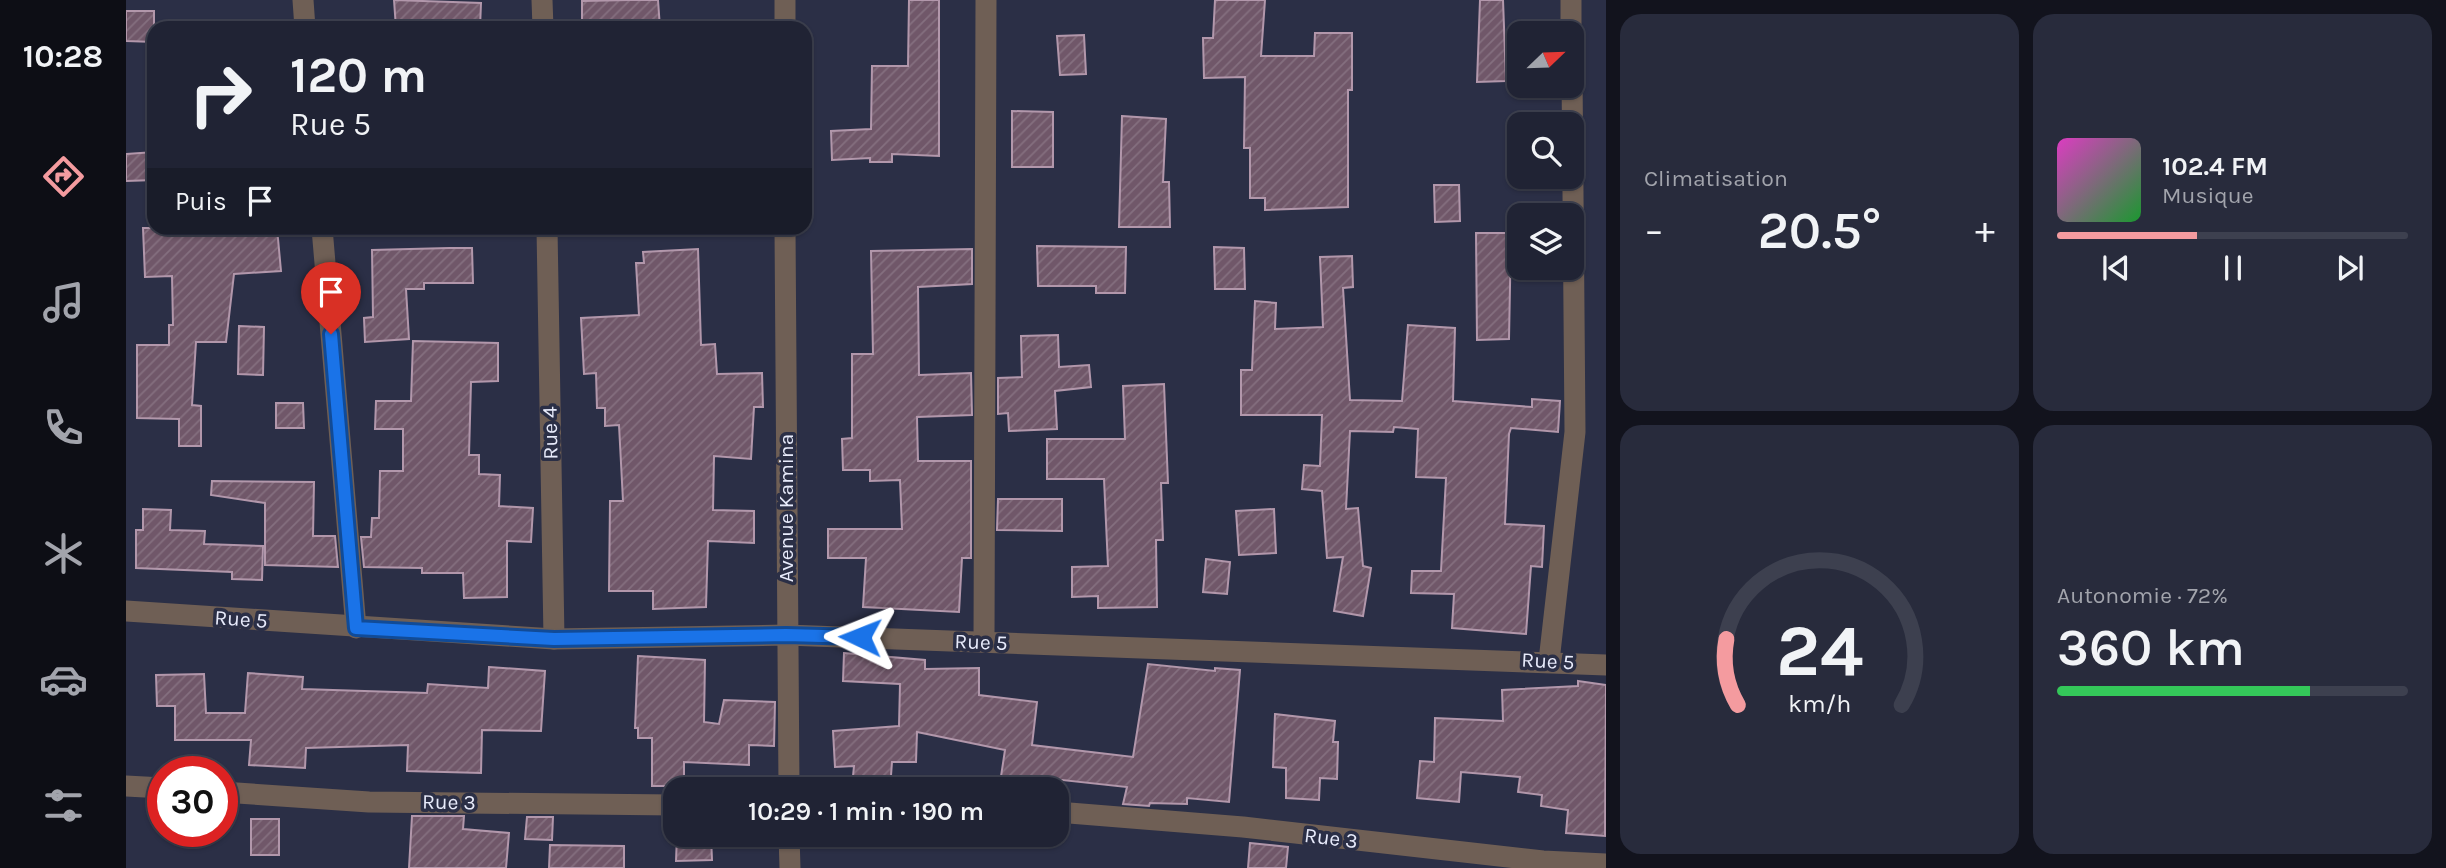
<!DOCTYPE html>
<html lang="fr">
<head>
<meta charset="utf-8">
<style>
  body { margin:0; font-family:Karla,sans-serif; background:#282b3c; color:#f1f3f6; height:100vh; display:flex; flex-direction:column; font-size:26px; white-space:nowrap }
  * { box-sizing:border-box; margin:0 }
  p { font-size:23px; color:#a2a4ac }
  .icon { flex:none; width:38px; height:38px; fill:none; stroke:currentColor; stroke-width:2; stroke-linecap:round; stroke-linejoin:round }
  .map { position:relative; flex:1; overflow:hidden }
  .details { display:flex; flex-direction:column; gap:14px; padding:14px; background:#12131d; width:840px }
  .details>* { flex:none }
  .guide { position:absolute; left:21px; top:21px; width:665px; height:214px; border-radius:21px; box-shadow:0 2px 5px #0004,0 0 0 2px #3d404f; background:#202334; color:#f1f3f6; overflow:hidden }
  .needle { width:46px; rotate:67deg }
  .tools { position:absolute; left:1381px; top:21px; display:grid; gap:14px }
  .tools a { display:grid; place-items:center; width:77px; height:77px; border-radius:14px; background:#202334; box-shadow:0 2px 5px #0004,0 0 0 2px #3d404f; font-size:35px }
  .speed { position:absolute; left:21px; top:756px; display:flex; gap:14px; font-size:35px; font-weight:700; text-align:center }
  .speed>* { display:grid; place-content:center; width:91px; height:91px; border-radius:50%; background:#202334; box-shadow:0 2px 5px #0004,0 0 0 2px #3d404f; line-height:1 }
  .speed .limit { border:10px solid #d22; background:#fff; color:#111 }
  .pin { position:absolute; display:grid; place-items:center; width:60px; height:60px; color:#fff; margin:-72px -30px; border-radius:50% 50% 50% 0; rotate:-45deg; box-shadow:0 0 7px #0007 }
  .pin .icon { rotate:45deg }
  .me { position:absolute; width:77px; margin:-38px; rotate:272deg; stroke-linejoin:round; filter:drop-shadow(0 0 5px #0008) }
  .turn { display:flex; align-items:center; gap:24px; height:147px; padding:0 28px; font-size:32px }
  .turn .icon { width:91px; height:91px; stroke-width:2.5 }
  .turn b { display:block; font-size:49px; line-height:60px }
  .then { display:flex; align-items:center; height:66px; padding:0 28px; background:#0003; gap:14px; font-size:26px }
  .big { font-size:52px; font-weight:600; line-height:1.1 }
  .details .tile { flex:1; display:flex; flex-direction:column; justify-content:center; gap:10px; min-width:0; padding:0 24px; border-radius:21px; background:#282b3c }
  .details .dial { align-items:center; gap:0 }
  .dial svg { height:182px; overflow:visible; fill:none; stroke:#3d404f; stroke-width:7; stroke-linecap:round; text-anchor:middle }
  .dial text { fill:#f1f3f6; stroke:none }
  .song { display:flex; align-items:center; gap:21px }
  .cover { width:84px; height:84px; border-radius:10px; background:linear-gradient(135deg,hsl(310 70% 55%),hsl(130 70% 35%)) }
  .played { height:7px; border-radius:4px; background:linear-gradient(90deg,#f49b9f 40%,#3d404f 40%) }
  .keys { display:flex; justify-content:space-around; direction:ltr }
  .heat { display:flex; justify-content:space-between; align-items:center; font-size:38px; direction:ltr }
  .charge { height:10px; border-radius:5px; background:linear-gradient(90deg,#34c759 72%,#3d404f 0) }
  .details .tiles { flex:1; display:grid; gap:14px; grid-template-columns:repeat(2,1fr) }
  .trip { position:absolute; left:537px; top:777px; width:406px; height:70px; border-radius:21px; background:#202334; box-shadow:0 2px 5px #0004,0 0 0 2px #3d404f; font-weight:600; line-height:70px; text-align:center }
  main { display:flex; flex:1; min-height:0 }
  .dock { display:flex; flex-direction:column; width:126px; justify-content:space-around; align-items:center; background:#0d0e15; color:#a2a4ac }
  .dock .icon { width:49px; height:49px }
  .dock .on { color:#f49b9f }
  .dock b { font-size:32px; color:#f1f3f6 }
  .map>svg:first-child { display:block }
</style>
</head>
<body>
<main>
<nav class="dock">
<b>10:28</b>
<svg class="icon on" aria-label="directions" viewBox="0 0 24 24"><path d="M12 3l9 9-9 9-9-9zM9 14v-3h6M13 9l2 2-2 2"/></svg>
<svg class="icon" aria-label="music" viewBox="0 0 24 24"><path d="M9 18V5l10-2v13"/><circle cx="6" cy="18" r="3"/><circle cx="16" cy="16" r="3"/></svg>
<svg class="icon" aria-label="phone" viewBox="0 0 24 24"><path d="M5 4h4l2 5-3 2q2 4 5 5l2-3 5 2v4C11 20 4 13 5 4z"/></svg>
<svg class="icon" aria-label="climate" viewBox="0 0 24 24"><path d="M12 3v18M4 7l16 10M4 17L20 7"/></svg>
<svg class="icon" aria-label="car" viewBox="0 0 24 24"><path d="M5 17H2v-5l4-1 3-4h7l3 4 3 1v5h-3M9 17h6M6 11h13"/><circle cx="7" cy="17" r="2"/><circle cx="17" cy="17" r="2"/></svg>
<svg class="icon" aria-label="filters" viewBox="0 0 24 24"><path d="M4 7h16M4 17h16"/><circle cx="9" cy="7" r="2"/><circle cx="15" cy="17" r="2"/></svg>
</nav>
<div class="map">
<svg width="1480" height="868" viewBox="0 0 1480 868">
  <defs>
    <pattern id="building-hatch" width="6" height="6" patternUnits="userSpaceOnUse" patternTransform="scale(1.75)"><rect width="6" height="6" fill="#705769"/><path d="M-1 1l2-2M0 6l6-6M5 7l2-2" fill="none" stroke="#846f7f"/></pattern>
  </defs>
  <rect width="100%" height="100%" fill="#2b2f46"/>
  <!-- building -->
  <g fill="url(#building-hatch)" stroke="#b297ab" stroke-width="2">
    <path d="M268,0L355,3L354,28H270Z"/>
    <path d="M503,0H532L534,28H456V1Z"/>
    <path d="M783,0H813V156L766,154V162H744V158L706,160L705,131L745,129L746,66H782Z"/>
    <path d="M1089,0H1139L1135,56H1188L1189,33H1226V90H1222V207L1139,210V198H1124V148H1118L1119,77L1078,78L1077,38H1087Z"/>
    <path d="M1354,0H1377L1380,81L1351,82Z"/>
    <path d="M0,11H28V42L0,41Z"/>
    <path d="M958,35L960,74L934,75L931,36Z"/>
    <path d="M886,111L927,112V167H886Z"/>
    <path d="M996,116L1040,119L1037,182H1043L1044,227H993Z"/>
    <path d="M28,152V180L0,181V154Z"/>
    <path d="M1308,185H1333L1334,221L1309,222Z"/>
    <path d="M17,228H151L155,271L108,274L100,342H70L66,405L75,406V446H53V419L11,418V345H43V325H47L46,276L19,277Z"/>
    <path d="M1350,233H1385L1383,339L1351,340Z"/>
    <path d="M911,246L1000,247L999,293H970V286H912Z"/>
    <path d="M1088,247L1118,248L1119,289H1089Z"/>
    <path d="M323,248H346L347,283H298V289H280L283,339L239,342L238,318L247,317L246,250Z"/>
    <path d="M572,249L575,345L589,344L591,374L636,373L637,407H628L625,459L588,456L587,510L628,511V543L582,541L580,607L527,609V591H483L484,501H497L493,425L479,426V408H471L470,373L458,374L455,318L513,315L510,263H518L517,252Z"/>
    <path d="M846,249V284L792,287L793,375L845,373L846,415L791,417L792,461H845V558H836L833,612L737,607L740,558H702V529H776L774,480L744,481V470H717L716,439L726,438V354H747L745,251Z"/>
    <path d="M1226,256L1227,287L1217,288L1224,400L1276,401L1282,325L1329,328L1327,401L1406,407V399L1434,401L1432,432L1385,428L1383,434L1379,524L1418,526L1416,567L1405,566L1400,634L1326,628L1328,594L1285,593L1286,571H1315L1320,478L1290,477L1292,429L1268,427L1267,432L1224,431L1220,509L1232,508L1237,566L1245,568L1237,616L1208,611L1217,557L1201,558L1196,491L1176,489L1178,465L1194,466L1196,415H1115V370H1126L1129,301L1150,303L1149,329L1197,327L1194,257Z"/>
    <path d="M113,326L138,327L137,375L112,374Z"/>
    <path d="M932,335L933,367L963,365L965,387L929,391L931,429L883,431L882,413L872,414V378L896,377L895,336Z"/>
    <path d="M287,341L372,343V381L345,382L343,455H353V474L374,475L373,506L407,508L405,542L381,541V597L338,598L337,573H296V568L238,567L235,537H245L246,518H253L254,471H277V429H249L250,401H285Z"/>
    <path d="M1038,384L1042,483H1035L1037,540H1030L1031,607L972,608V596L946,597V567L982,566L978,479H921V439H999L997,386Z"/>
    <path d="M150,403H177L178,428H150Z"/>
    <path d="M86,481L188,482L187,536H209L212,567L139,565V503L85,495Z"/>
    <path d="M872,499H936V531L871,530Z"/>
    <path d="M17,509L45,510L44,530L79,531L78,544L137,546L136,580L106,579V572L10,568V530H17Z"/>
    <path d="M1148,509L1150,553L1113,555L1110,511Z"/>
    <path d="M1080,559L1104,562L1101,594L1077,592Z"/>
    <path d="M718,653L799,660V669L853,668V695L911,702L906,745L1007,757L1022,664L1089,671V668L1114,670L1103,802L1061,798V804L1024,803L1023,806L997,804L1001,787L909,777L907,789L874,783L879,750L791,732L790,762H766L764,789L726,786L728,766L709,767L707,731L773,726L774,684L717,681Z"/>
    <path d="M512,656L579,660L578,722L593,724L598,700L649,702L648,746L623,745V765L558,762V786H526V738H512V728H509Z"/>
    <path d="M363,667L419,671L415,731L356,730L355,773L281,771L282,745L180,748L179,768L123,765L125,740H49V706H31L30,675L78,674L80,713H119L122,673L177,677L176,689L301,693L302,684L362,688Z"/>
    <path d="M1452,681L1480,685L1479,836L1440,833L1442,810L1415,806L1416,795L1392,792L1394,777L1335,772L1333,802L1291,798L1294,761L1308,762L1309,718L1377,721L1376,690L1452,686Z"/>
    <path d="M1149,714L1209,721L1207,742H1212L1211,779L1194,778L1193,800L1160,798V768L1147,767Z"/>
    <path d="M286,816H338L337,829L383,833L380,868H283Z"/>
    <path d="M401,817H427L426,840L399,839Z"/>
    <rect x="125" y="819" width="28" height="36"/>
    <path d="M551,835L585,836L586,860L550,861Z"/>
    <path d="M1124,843L1162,847L1160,868H1122Z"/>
    <path d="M424,845L498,846V868H423Z"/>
  </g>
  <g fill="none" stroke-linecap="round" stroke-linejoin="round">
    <!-- minor -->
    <g stroke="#6f5f55" stroke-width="21">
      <path d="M177,0L179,28"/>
      <path d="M416,0L417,28"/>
      <path d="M659,0V28"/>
      <path d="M1445,0V33"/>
      <path d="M196,228L230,628"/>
      <path d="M421,228L428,639"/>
      <path d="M659,228L663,789"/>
      <path d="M0,611L428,639L660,635L1480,665"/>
      <path d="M858,642L860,0"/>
      <path d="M1423,661L1449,432L1446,73"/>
      <path d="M0,786L37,788"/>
      <path d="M96,792L243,802L550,805"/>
      <path d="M931,812L1117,827L1417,861L1480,864"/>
      <path d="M663,835L664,868"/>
    </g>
  </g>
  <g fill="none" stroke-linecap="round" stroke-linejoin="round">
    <defs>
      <path id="route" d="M205,334L230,628L428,639L660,635L734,637"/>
    </defs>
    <!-- route casing -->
    <use href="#route" stroke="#114b97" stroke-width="18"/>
    <!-- route -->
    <use href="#route" stroke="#1a73e8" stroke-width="12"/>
  </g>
  <g text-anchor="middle" stroke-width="7" stroke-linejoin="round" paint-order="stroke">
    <!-- street labels -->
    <g font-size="21" fill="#e8ebfb" stroke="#2b2f46">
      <text transform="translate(424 433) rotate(-91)" y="7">Rue 4</text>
      <text transform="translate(660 508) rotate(-90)" y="7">Avenue Kamina</text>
      <text transform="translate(115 619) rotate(4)" y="7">Rue 5</text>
      <text transform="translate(855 642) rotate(2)" y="7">Rue 5</text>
      <text transform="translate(1422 661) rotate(3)" y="7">Rue 5</text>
      <text transform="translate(323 802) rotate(1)" y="7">Rue 3</text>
      <text transform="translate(1205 838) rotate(7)" y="7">Rue 3</text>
    </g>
  </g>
</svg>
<div class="tools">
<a><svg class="needle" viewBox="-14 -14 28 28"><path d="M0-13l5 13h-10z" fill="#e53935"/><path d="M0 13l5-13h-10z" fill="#a2a4ac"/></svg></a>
<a><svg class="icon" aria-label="search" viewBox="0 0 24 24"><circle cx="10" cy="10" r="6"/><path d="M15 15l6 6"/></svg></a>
<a><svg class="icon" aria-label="layers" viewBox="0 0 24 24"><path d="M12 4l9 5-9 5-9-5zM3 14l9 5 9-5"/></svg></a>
</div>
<div class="speed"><div class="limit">30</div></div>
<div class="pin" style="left:205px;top:334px;background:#d93025"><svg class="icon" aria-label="arrive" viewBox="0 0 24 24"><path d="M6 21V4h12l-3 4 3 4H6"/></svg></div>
<svg class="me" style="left:734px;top:637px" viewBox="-20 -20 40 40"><path d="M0-17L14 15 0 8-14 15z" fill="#1a73e8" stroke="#fff" stroke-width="4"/></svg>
<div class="trip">10:29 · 1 min · 190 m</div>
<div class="guide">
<div class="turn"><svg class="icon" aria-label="right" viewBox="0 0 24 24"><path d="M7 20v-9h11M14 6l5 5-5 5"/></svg><div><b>120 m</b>Rue 5</div></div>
<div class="then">Puis<svg class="icon" aria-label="arrive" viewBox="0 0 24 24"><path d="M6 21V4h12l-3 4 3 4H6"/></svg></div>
</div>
</div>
<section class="details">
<div class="tiles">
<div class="tile"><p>Climatisation</p>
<div class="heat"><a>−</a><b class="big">20.5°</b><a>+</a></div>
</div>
<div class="tile">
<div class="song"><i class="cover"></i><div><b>102.4 FM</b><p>Musique</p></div></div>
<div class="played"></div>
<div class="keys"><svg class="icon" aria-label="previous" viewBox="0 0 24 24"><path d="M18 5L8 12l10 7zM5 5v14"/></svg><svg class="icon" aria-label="pause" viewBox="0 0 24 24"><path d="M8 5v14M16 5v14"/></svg><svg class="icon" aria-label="next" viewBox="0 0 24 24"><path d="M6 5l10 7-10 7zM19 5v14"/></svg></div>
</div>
<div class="tile dial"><svg viewBox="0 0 100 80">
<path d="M14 69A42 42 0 1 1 86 69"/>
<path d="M14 69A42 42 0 0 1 9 40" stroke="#f49b9f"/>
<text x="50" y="56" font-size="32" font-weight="700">24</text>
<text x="50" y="72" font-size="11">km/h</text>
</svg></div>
<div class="tile"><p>Autonomie · 72%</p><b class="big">360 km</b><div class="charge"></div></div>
</div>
</section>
</main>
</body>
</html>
